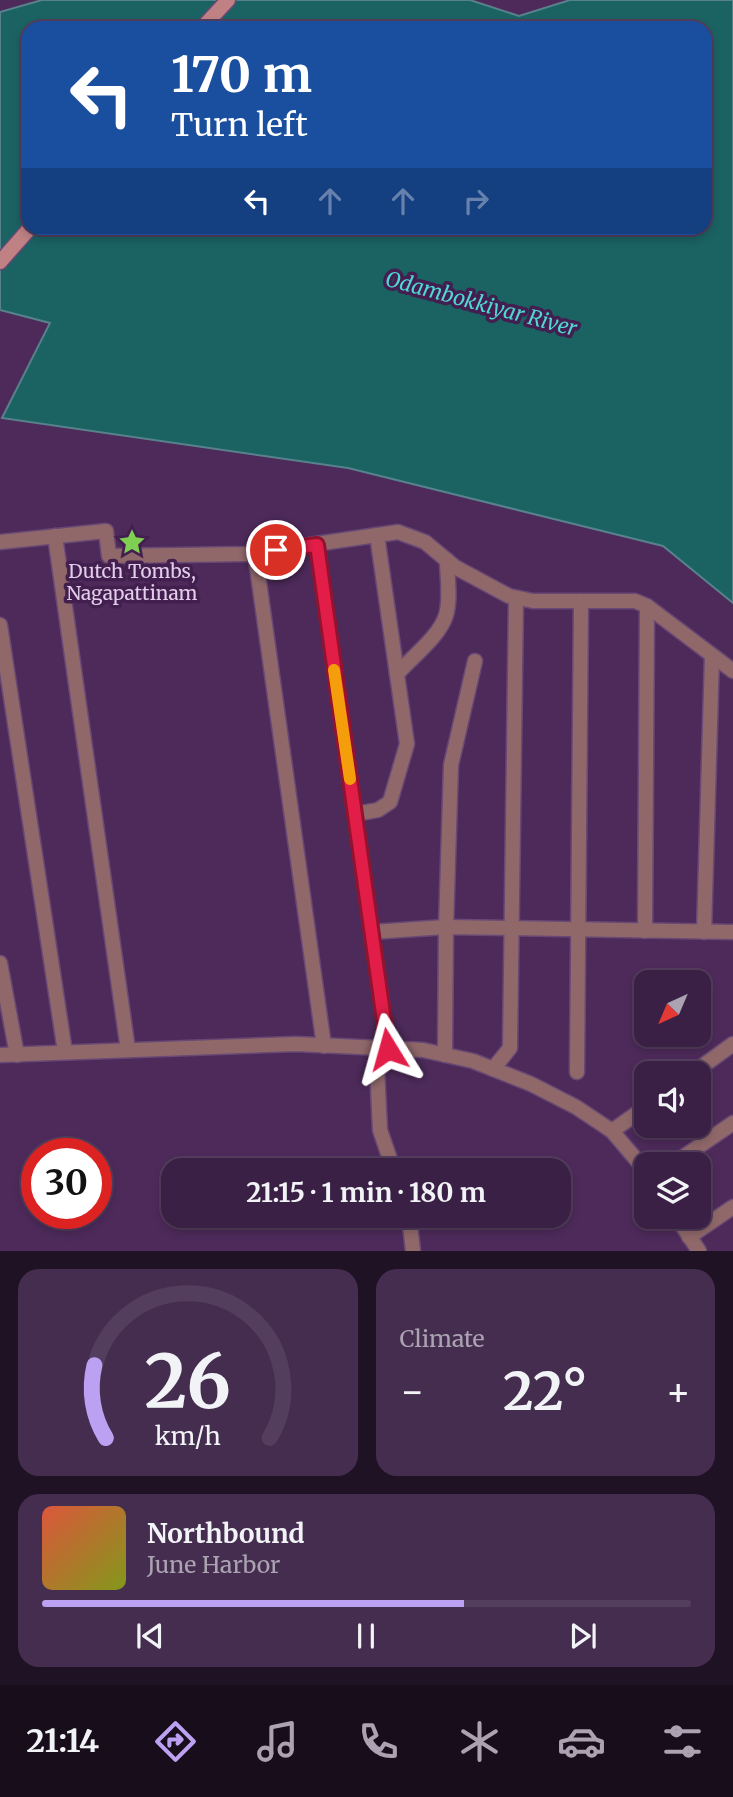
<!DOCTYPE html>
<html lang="en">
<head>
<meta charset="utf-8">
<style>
  body { margin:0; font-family:Merriweather,serif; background:#452d4f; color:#f1f3f6; height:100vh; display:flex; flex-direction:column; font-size:26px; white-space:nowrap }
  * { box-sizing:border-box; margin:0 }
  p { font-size:23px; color:#aba3b2 }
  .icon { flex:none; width:38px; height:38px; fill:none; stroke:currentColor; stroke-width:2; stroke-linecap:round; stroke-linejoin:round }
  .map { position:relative; height:1251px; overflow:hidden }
  .panel { display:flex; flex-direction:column; gap:18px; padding:18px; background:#201225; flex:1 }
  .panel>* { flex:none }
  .guide { position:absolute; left:21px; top:21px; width:691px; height:214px; border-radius:21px; box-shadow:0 4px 10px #0003,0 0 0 2px #543e5d; background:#1a4fa0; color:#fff; overflow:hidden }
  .needle { width:46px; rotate:224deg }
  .controls { position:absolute; left:634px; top:970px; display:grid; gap:14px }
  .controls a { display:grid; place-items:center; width:77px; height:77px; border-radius:14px; background:#3a2044; box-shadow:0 4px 10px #0003,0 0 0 2px #543e5d; font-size:35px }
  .speed { position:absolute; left:21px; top:1138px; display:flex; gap:14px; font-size:35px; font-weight:700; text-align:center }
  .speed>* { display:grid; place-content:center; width:91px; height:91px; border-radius:50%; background:#3a2044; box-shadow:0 4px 10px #0003,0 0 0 2px #543e5d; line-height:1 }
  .speed .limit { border:10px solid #d22; background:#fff; color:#111 }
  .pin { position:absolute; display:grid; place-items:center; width:60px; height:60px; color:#fff; margin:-30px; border:4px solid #fff; border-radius:50%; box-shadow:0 2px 7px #0007 }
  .me { position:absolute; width:77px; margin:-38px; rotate:352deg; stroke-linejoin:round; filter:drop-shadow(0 0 5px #0008) }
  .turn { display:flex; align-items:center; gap:24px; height:147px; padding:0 35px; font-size:32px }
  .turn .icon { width:91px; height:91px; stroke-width:2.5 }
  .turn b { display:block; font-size:49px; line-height:60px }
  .lanes { display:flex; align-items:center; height:66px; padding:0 35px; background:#0003; justify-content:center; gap:35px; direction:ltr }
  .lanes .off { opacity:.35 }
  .big { font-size:52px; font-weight:700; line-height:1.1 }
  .panel .widget { flex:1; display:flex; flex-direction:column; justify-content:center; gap:10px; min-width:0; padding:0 24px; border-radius:21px; background:#452d4f }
  .panel .dial { align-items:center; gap:0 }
  .dial svg { height:182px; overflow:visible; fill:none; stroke:#543e5d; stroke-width:7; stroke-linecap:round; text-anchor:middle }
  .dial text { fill:#f1f3f6; stroke:none }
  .song { display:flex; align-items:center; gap:21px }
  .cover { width:84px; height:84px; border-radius:10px; background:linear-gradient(135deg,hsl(10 70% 55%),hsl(70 70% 35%)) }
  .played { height:7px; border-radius:4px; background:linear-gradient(90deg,#bca0f2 65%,#543e5d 65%) }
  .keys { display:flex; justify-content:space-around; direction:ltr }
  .heat { display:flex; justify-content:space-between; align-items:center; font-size:38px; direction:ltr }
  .panel .tiles { flex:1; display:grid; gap:18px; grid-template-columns:1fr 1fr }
  .widget:last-child { grid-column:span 2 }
  .trip { position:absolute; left:161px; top:1158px; width:410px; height:70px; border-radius:21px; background:#3a2044; box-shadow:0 4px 10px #0003,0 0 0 2px #543e5d; font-weight:700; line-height:70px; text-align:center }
  .tabs { display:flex; height:112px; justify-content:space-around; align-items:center; background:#170d1b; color:#aba3b2 }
  .tabs .icon { width:49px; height:49px }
  .tabs .current { color:#bca0f2 }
  .tabs b { font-size:32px; color:#f1f3f6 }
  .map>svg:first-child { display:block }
</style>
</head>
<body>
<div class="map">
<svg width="733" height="1251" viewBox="0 0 733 1251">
  <rect width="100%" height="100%" fill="#4d2a5a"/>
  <!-- water -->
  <path fill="#1b6263" stroke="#57828c" stroke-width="2" fill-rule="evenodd" d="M42,0H470L519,16L570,0H733V603L663,546L348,468L2,418L50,323L0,310V12ZM28,28H705V228H28Z"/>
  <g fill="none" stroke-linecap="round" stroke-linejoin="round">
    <defs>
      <g id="minor">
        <path d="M55,536L128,1050"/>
        <path d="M0,542L106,531L109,556L247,554L398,532L425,542L455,567L509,596L533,601H635L647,606L733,671"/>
        <path d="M317,545L388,1049"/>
        <path d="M255,553L324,1046"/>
        <path d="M0,625L65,1052"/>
        <path d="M397,674C412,657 440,636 446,615C451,598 447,577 447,560"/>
        <path d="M355,814L378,810L390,802L407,744L377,535"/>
        <path d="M645,931L647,606"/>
        <path d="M372,932L446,927L733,932"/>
        <path d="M704,932L712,656"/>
        <path d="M0,963L17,1055"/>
        <path d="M376,1048L380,1130L394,1171"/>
        <path d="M0,1055L296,1044L423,1050L473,1061L531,1084L576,1107L612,1131L646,1171"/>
        <path d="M445,1055L446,927L451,765L475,661"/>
        <path d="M493,1069L510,1048L516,598"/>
        <path d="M577,1072L581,601"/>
        <path d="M693,1073L733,1044"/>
        <path d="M612,1131L646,1107"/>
        <path d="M673,1164L733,1123"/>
        <path d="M409,1216L413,1251"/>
        <path d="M676,1216L699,1251"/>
        <path d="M689,1237L733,1207"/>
      </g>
      <g id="secondary">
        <path d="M202,28L228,0"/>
        <path d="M0,262L30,228"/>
      </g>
    </defs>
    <!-- minor casing -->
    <use href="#minor" stroke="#684874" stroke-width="17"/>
    <!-- secondary casing -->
    <use href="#secondary" stroke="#684874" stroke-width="17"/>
    <!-- minor -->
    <use href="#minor" stroke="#90686a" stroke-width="14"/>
    <!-- secondary -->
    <use href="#secondary" stroke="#bf8184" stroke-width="14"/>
  </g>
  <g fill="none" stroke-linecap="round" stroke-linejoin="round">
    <defs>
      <path id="route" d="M276,550L317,545L388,1049"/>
    </defs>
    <!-- route casing -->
    <use href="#route" stroke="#92132f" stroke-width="18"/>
    <!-- route -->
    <use href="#route" stroke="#e11d48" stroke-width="12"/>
    <!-- slow -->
    <path stroke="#f59e0b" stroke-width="12" d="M334,670L350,779"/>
  </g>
  <!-- icons -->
  <defs>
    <symbol id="sight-bare" viewBox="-9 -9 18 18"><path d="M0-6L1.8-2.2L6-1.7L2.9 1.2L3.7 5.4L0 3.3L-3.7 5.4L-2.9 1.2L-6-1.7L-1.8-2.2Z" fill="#7fd052" stroke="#421f4e" stroke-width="2.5" paint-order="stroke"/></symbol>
  </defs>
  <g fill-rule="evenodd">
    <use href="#sight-bare" x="113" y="523" width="38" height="38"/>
  </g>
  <g text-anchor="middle" stroke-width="7" stroke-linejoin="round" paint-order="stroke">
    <!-- poi labels -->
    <g font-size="19" fill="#e2ceea" stroke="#421f4e">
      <text x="132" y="578">Dutch Tombs,<tspan x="132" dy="22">Nagapattinam</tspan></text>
    </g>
    <!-- water labels -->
    <g font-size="21" font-style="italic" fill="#51d6d7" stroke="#421f4e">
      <text transform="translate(481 304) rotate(15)" y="7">Odambokkiyar River</text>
    </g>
  </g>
</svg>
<div class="controls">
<a><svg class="needle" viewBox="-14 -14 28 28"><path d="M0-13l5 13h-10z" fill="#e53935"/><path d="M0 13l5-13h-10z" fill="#aba3b2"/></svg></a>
<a><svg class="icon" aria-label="sound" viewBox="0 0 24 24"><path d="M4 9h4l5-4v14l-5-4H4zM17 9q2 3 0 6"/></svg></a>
<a><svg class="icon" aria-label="layers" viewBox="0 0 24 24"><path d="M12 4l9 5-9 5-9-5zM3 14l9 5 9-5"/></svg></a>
</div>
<div class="speed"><div class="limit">30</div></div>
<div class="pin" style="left:276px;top:550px;background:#d93025"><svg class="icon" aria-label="arrive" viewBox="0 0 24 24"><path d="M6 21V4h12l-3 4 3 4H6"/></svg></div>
<svg class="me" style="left:388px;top:1049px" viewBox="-20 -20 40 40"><path d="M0-17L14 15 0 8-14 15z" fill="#e11d48" stroke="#fff" stroke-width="4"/></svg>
<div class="trip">21:15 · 1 min · 180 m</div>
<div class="guide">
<div class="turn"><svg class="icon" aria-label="left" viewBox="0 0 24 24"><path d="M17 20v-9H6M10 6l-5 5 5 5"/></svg><div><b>170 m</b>Turn left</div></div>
<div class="lanes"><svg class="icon" aria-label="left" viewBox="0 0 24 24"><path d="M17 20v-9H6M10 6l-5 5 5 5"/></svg><svg class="icon off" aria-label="ahead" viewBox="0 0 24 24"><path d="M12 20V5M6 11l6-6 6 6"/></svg><svg class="icon off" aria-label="ahead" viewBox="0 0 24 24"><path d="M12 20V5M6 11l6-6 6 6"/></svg><svg class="icon off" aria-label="right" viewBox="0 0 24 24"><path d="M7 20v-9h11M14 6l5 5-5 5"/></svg></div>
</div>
</div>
<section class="panel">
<div class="tiles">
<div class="widget dial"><svg viewBox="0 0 100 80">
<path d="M14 69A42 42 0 1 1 86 69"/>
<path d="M14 69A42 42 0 0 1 9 37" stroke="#bca0f2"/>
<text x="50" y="56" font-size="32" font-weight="700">26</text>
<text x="50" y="72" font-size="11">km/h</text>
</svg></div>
<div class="widget"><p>Climate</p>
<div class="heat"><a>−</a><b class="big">22°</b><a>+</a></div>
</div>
<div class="widget">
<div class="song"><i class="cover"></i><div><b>Northbound</b><p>June Harbor</p></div></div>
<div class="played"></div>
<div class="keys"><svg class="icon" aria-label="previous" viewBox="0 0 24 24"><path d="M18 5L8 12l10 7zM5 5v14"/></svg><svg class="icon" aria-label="pause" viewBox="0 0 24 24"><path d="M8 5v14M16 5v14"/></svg><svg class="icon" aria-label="next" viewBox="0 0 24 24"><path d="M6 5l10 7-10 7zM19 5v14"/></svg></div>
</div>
</div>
</section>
<nav class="tabs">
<b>21:14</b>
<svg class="icon current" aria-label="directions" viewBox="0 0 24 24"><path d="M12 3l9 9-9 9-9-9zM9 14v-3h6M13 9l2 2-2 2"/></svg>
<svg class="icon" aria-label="music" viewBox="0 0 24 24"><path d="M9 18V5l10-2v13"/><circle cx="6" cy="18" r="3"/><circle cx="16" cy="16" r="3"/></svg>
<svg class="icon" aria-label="phone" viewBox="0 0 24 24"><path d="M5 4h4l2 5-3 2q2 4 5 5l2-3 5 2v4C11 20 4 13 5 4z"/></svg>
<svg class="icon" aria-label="climate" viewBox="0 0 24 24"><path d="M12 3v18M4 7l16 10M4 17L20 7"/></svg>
<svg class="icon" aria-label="car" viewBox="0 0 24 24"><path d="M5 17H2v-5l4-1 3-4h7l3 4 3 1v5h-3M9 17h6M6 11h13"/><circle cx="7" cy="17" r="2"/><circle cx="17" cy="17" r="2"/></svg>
<svg class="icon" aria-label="filters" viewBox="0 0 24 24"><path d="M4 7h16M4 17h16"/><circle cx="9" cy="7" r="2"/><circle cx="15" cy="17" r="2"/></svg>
</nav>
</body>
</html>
